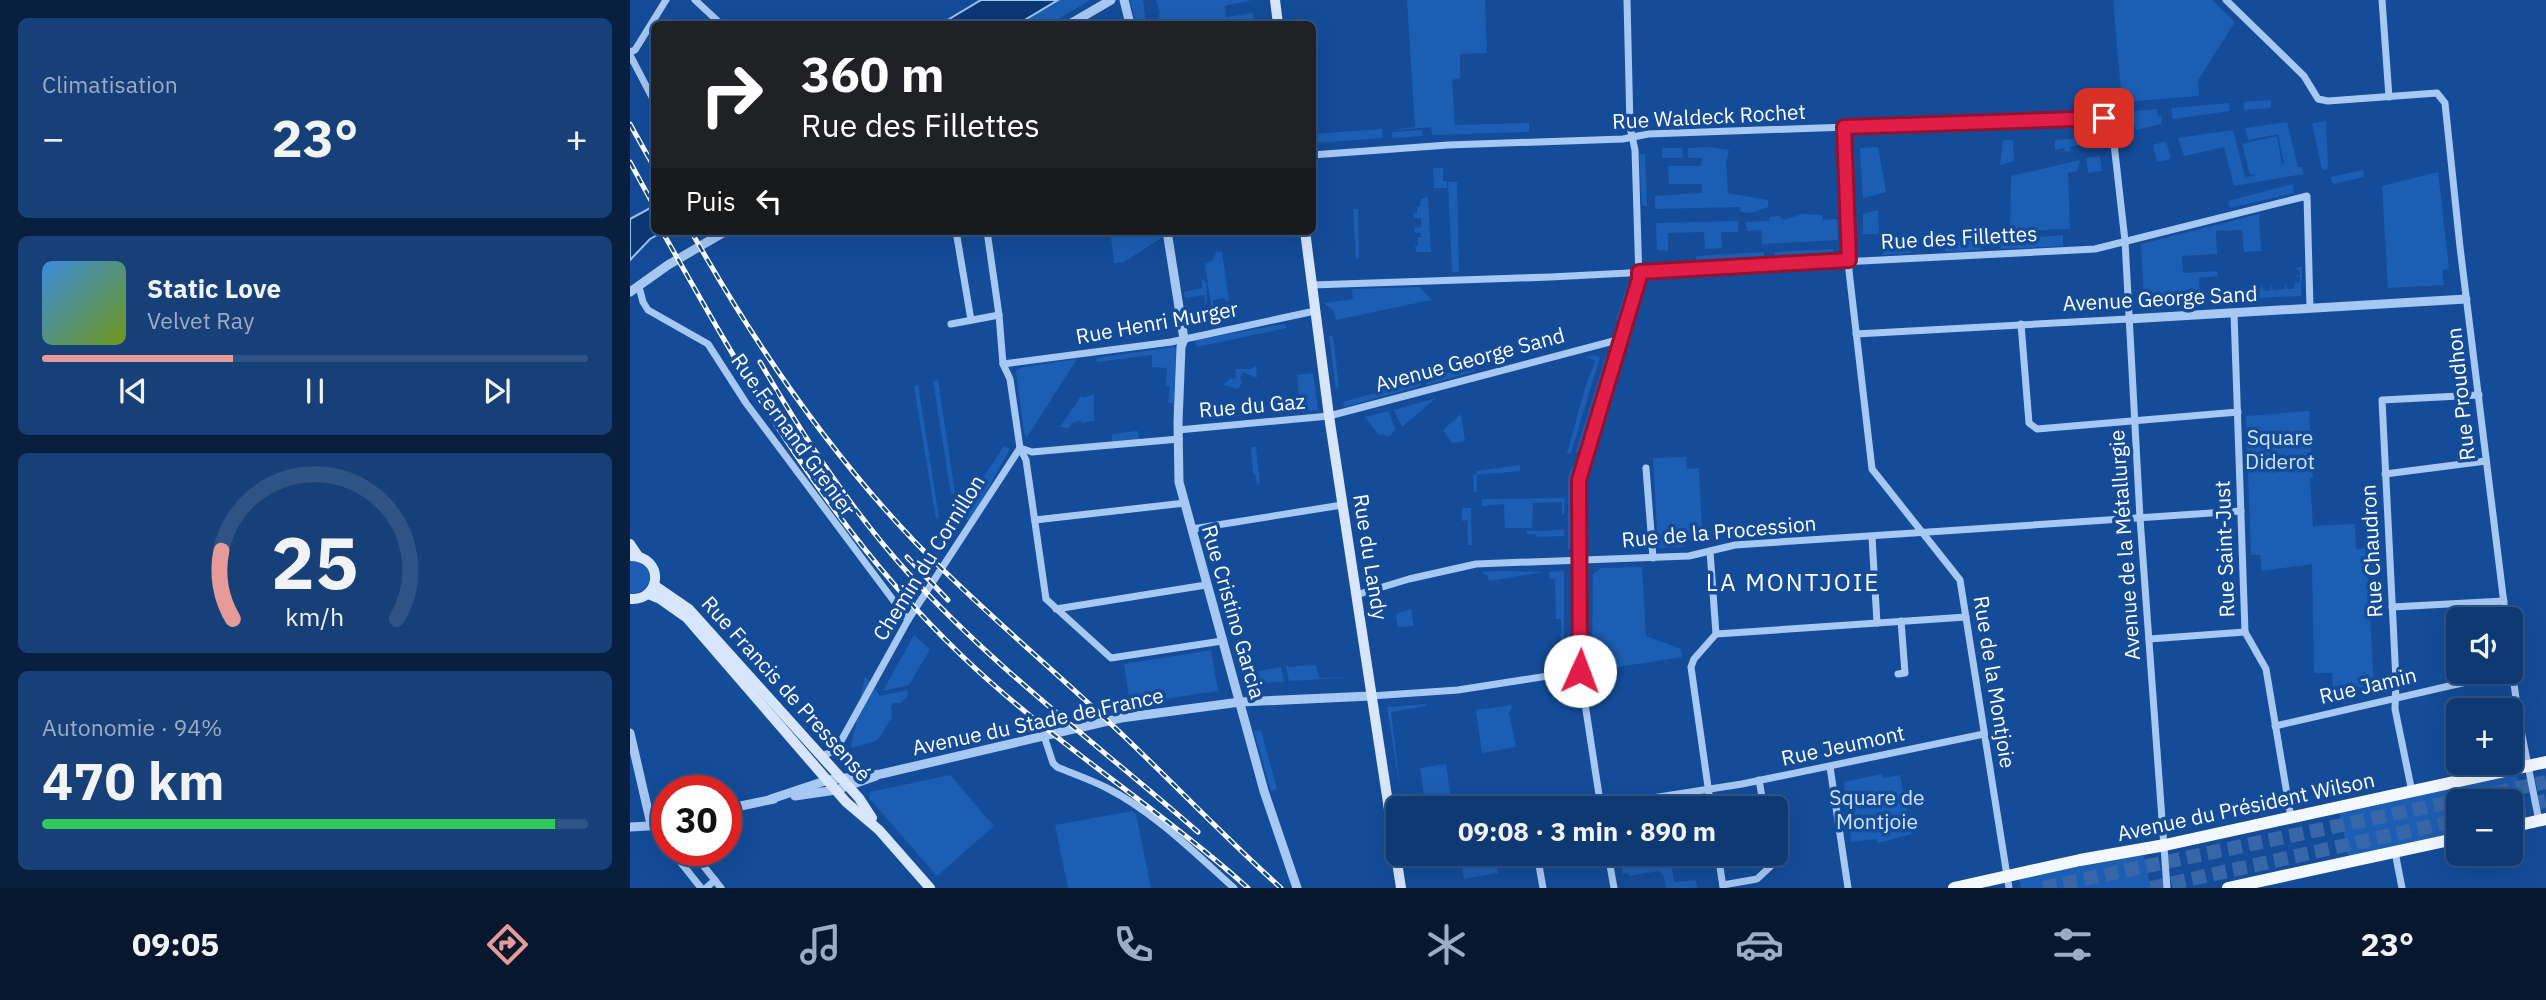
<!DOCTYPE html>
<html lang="fr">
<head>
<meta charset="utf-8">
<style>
  body { margin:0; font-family:"IBM Plex Sans",sans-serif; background:#184078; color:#f1f3f6; height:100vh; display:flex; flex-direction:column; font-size:26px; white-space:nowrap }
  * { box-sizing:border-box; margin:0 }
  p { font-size:23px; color:#9bacc4 }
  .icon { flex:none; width:38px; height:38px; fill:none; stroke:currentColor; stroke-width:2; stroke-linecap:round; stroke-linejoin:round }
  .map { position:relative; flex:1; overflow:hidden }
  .panel { display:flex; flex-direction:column; gap:18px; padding:18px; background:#081f3f; width:630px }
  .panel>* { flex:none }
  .guide { position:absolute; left:21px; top:21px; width:665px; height:214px; border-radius:10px; box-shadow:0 7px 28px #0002,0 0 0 2px #2f5385; background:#202124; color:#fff; overflow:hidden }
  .buttons { position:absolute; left:1816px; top:607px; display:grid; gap:14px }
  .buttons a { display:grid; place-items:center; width:77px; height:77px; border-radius:10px; background:#0f3973; box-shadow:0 7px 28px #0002,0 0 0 2px #2f5385; font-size:35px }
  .speed { position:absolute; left:21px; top:775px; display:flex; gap:14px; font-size:35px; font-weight:700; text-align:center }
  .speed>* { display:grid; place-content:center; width:91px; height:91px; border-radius:50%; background:#0f3973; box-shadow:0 7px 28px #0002,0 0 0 2px #2f5385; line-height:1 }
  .speed .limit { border:10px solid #d22; background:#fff; color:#111 }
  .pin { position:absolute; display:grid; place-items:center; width:60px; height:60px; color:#fff; margin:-30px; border-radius:14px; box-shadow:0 4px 10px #0006 }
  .me { position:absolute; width:77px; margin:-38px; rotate:2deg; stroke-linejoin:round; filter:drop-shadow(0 0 5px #0008) }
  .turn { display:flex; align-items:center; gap:24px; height:147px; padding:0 35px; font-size:32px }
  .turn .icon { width:91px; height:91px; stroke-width:2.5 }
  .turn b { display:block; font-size:49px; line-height:60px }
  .then { display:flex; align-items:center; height:66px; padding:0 35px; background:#0003; gap:14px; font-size:26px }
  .big { font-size:52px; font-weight:700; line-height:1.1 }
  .panel .tile { flex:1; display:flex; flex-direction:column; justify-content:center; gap:10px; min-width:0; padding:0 24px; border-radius:10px; background:#184078 }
  .panel .dial { align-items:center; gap:0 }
  .dial svg { height:182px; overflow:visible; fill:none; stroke:#2f5385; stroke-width:7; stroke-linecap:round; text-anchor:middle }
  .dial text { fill:#f1f3f6; stroke:none }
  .song { display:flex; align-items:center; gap:21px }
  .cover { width:84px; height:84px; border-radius:10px; background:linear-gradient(135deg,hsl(210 70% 55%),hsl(80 70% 35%)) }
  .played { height:7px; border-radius:4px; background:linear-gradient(90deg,#e69b98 35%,#2f5385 35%) }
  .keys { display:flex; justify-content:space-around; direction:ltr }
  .heat { display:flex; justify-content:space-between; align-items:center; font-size:38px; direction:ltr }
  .charge { height:10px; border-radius:5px; background:linear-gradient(90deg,#34c759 94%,#2f5385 0) }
  .trip { position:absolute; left:756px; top:796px; width:402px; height:70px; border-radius:10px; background:#0f3973; box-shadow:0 7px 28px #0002,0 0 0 2px #2f5385; font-weight:700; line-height:70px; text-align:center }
  .dock { display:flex; height:112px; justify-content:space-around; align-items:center; background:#06172e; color:#9bacc4 }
  .dock .icon { width:49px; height:49px }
  .dock .selected { color:#e69b98 }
  .dock b { font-size:32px; color:#f1f3f6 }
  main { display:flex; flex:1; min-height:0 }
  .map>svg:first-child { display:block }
</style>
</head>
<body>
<main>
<section class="panel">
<div class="tile"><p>Climatisation</p>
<div class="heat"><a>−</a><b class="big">23°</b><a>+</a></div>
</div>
<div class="tile">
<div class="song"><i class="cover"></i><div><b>Static Love</b><p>Velvet Ray</p></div></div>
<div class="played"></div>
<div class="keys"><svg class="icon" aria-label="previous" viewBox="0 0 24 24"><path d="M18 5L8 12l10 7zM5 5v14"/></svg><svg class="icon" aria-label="pause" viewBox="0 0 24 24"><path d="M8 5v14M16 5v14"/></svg><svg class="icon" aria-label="next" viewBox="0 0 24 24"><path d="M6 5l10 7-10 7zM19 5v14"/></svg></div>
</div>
<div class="tile dial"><svg viewBox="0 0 100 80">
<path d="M14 69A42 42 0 1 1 86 69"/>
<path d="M14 69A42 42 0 0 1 9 39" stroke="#e69b98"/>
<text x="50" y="56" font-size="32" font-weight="700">25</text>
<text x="50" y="72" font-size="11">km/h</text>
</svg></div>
<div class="tile"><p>Autonomie · 94%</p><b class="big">470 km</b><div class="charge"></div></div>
</section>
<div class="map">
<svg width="1916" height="888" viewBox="0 0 1916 888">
  <rect width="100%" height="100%" fill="#144c99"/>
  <!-- green -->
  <g fill="#1c5eb3">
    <path d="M428,0H460L420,24H388Z"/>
    <path d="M500,0H513L516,23L506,24Z"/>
    <path d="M526,0H622L595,6L596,17L623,13L624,22L609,24H526L530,13Z"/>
    <path d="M777,0H855L857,53L830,54V78L822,80L825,125L899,123V132L802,135L801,127L757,131L785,127Z"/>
    <path d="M1483,0H1582L1605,22L1568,80L1569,96L1492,102Z"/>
    <path d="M1641,100V108L1614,110V102Z"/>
    <path d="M1599,103L1600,111L1543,119L1541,108Z"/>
    <path d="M1527,109L1528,116L1532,117L1531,124L1506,130L1505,126L1496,127L1494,112Z"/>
    <path d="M1696,121L1698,169L1692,170L1682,123Z"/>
    <path d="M1657,122L1668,167H1672L1673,174L1604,186L1594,147L1554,156L1548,138L1603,130L1615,178L1631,173L1620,175L1612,144L1647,136L1652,165L1654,164L1648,134L1618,140L1615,128Z"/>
    <path d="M752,129L753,138L683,143V134Z"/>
    <path d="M792,130L793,136L762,138V132Z"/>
    <path d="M1467,137L1468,140L1440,147L1441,151L1435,152L1434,148L1425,150V140Z"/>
    <path d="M1373,140H1383L1384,161L1370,165Z"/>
    <path d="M1536,141L1541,159L1527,162L1523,145Z"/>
    <path d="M1078,147L1099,150L1096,162L1098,193L1138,200V207L1121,213L1111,212L1110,207L1025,209V196L1072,193V184H1039L1038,166H1071L1072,158H1058V148Z"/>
    <path d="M1248,147L1256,192L1233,198L1230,148Z"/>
    <path d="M1032,148H1052L1053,158H1032Z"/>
    <path d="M1009,154H1015L1017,206H1012Z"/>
    <path d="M1470,156L1472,171L1458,173L1456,158Z"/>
    <path d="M1450,160L1448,171L1438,173L1440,229L1380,231L1381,176Z"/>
    <path d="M803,168H813V181H817V188H804Z"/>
    <path d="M1733,170L1734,177L1703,184L1700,177Z"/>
    <path d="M1808,172L1819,269L1812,270L1814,285L1758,288L1752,186Z"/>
    <path d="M818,182H827L829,272H822Z"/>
    <path d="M1663,184L1664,193L1600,208L1598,201Z"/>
    <path d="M798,197L801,252H786L785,246H788V237H791V233H785L784,228L791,227V218H784V213H787V207L790,206L791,199Z"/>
    <path d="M723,209H728L729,259H726Z"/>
    <path d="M1248,210L1249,234H1233V214Z"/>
    <path d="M1172,214L1192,215L1193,220L1207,219L1208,240L1132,244L1131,230L1117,231L1115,222L1138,221L1140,217L1149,216L1154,220Z"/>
    <path d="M1629,214L1631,251L1614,252L1612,230L1586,231L1587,254L1552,256L1553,273L1587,271L1588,276L1569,278L1570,298L1514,301L1511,244Z"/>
    <path d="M1108,221V232H1091L1092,248L1075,249L1074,232L1038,233V251L1027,250L1026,223Z"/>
    <path d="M480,231H532L533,237L494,262L484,263Z"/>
    <path d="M1433,235V246L1371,249V240Z"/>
    <path d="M1350,240L1351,250L1315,252L1314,242Z"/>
    <path d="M1281,244V253L1253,255V245Z"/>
    <path d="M1203,249V258L1145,261V252Z"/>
    <path d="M592,251L599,301H596L594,298L583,300L585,316H578L582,312L575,264L583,260L586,252Z"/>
    <path d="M1134,252L1135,262L1067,266L1066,256Z"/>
    <path d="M1669,267H1672L1671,296L1629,298L1631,285L1634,291L1641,290V284L1643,290L1655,289V283L1657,289H1664L1665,283L1670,282V277L1664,276L1670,275L1669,270L1664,269Z"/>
    <path d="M572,279L577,283L576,308L574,295L555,298L554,292L572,288Z"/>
    <path d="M998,282L1002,283L991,322L986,320Z"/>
    <path d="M790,287L801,300L706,320L704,311L694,303L723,299L722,289Z"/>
    <path d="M655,324L656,328L567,347L565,340Z"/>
    <path d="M699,334L703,338L709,386L706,390Z"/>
    <path d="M544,347L546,349L544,411L542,403H538L540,387L536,386L537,368L522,367V355L467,362L466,358Z"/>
    <path d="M963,355L970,357L941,453H937L957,381L966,361L956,357Z"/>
    <path d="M976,355L980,356L951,454L946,452Z"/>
    <path d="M447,359L404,426L397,437L394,433L386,370L393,367Z"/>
    <path d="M626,366L627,378L613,372L610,377L612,383L608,389L593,385L600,379L606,378L605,369H620Z"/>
    <path d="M844,366L845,371L797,385L795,379Z"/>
    <path d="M683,373L688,410L670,411L667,375Z"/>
    <path d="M308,380L325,493L321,494L303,381Z"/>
    <path d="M789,381L790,386L714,407L713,402Z"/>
    <path d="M288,385L309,517L306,519L284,386Z"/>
    <path d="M464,394V421L451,423V420L442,423L439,428L430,427L451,396L454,398Z"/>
    <path d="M806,398L772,427L764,410Z"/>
    <path d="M758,411L766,430L759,436L748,434L735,417Z"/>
    <path d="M1679,411L1683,477L1680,478L1683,526L1725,524L1726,549L1736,548L1744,687L1703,688L1702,673H1684L1682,564L1632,571L1630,555H1621L1616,416Z"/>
    <path d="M831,414L835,441L822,443L813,430Z"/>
    <path d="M508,431L509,439L482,442V434Z"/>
    <path d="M374,446L380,449L339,522L330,513Z"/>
    <path d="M621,447H626L630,483L627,484L625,474L623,473Z"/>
    <path d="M1056,457L1057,469L1069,468L1072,530L1065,531V537L1058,540L1054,547L1028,548L1023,458Z"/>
    <path d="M890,465V471L847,475V492H844L843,475H847L846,471Z"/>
    <path d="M942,466L947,467L943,479L944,549H938V478Z"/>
    <path d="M935,498L934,514H932V502L903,503L902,528H875L874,504L852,506V499Z"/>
    <path d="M832,508H841L842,545H838L837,520L832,521Z"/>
    <path d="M934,530V536L907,537L906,534H897V531Z"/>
    <path d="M0,561C26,560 27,593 0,594Z"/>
    <path d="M1012,567L1016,636L1051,649L1052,657L962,671L963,574L971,568Z"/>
    <path d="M871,571L913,572L859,581L858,576L851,572Z"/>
    <path d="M934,571V660L927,661V656L931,654V619H926L925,579H920L919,572Z"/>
    <path d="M781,609L784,626L768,627L766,614Z"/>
    <path d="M284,635L300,649L279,685L253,691Z"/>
    <path d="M581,650L588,691L500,704L494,664Z"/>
    <path d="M652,663L659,667L686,665L689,678L727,677L659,681L656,667Z"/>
    <path d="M651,667L654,682L624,683L623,672Z"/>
    <path d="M235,676L250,696L277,690L278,695L271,703H264L261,706L262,717L248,740L221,748Z"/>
    <path d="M796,704V706L761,712L771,795L757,707Z"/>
    <path d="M883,705L879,713L886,747L852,753L846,710Z"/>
    <path d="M631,730L647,789L641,791L624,731Z"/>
    <path d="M816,764L821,799L795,803L790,768Z"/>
    <path d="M1252,774L1253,778L1270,775L1282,834L1248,843L1247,839L1221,842L1214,782Z"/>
    <path d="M1887,774L1897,820L1881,824V802H1829V835L1719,858L1709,812Z"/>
    <path d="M320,775L364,826L307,876L239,798L240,792Z"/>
    <path d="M502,811L506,814L521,888H438L425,825Z"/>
    <path d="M1513,852L1521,888H1391L1389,879Z"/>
    <path d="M830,854H864L868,873L834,879Z"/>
    <path d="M1009,854H1047V856L1061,854L1062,863L1042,867L1044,882L1066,880L1067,888H1036L1034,877L1029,871L999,876L998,873L993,874L990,858Z"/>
  </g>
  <!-- water -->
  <g fill="#0d3876" stroke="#9ac3f6" stroke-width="2">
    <path d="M351,0H428L388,24H311Z"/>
    <path d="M24,206V231H34L20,239L0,260V219Z"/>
  </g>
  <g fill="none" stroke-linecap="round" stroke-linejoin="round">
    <!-- motorway-tunnel -->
    <g stroke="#3767a8" stroke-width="14" stroke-dasharray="14 7" stroke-linecap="butt">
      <path d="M1881,808L1916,801"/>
      <path d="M1413,888L1916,782"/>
      <path d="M1521,888L1829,820"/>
    </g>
    <!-- minor -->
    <g stroke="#a7c8f3" stroke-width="7">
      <path d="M65,0L91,24"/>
      <path d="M1596,0L1674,76L1688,99L1698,101L1807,93L1815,103L1830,247L1876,620"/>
      <path d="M1752,0L1759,97"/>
      <path d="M0,52L5,50L36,0"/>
      <path d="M0,55L24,101"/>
      <path d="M1214,127L1219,271L1242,469L1330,580L1379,888"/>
      <path d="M682,155L818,145L993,139L1018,134L1469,118L1479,120L1482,126L1495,241L1510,518L1537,888"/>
      <path d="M326,231L341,320"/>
      <path d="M357,231L369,315L373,364L380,379L390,448L396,460L416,599L481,658L592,641"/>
      <path d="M538,234L556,231"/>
      <path d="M682,285L920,277L1465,249L1677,196L1680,308"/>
      <path d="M9,287L13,302L18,310L78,344L116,403L278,620"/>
      <path d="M1604,313L1615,632L1636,669L1661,818"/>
      <path d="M321,324L369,315"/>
      <path d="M1391,324L1399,423L1407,429L1608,412"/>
      <path d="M1226,334L1498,319"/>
      <path d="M373,364L541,342L685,311"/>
      <path d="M548,430L699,416L991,339"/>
      <path d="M390,448L402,452L549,439"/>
      <path d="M1016,468L1023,558"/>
      <path d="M1755,474L1856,461"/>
      <path d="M405,520L555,503"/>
      <path d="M562,529L712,505"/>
      <path d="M1242,537L1247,623"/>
      <path d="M1080,551L1086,634L1064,659L1061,667L1081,808"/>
      <path d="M726,595L779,579L846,564L1059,556L1105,545L1611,511"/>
      <path d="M1762,607L1874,601"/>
      <path d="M426,609L576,585"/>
      <path d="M1086,634L1336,617"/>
      <path d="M1519,639L1615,632"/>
      <path d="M1881,662L1889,720L1909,821"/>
      <path d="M1268,674L1275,673L1271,621"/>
      <path d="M741,696L828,690L950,671"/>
      <path d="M1645,726L1880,672"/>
      <path d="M414,736L423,763L427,767C444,774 461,780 477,788C524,812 565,853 604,888"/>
      <path d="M192,756L206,750L278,620L390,448"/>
      <path d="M1200,767L1218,888"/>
      <path d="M1129,780L1134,808"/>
      <path d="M1782,792L1765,709L1766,681L1752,400L1849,395"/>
      <path d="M971,806L1112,784L1354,734"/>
      <path d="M971,808L950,671L949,480L1009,279L1005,150L1000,127L997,0"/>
      <path d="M21,824L37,846"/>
      <path d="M41,850L71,888"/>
      <path d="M61,850L91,888"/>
      <path d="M1765,852L1772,888"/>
      <path d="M907,854L913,888"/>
      <path d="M978,854L984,888"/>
      <path d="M1088,854L1093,887"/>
      <path d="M1093,885L1127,879L1142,865L1141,854"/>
      <path d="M76,888L85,880"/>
    </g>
    <!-- tertiary -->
    <g stroke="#a7c8f3" stroke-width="9">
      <path d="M494,0L500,24"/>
      <path d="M440,24L481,0"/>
      <path d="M537,231L554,339L551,347L548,422L549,482L634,791L667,888"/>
      <path d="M0,292L38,265L96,231"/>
      <path d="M1498,319L1836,299"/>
      <path d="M0,733L21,824"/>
      <path d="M165,796L206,790L246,776"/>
      <path d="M141,799L198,780L251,774L491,718L610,702L741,696"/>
      <path d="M96,809L144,799"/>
      <path d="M0,827L37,825"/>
    </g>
    <!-- secondary -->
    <g stroke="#d7e6fc" stroke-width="10">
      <path d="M645,0L648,24"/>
      <path d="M675,231L699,416L771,888"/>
      <path d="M0,544L8,556"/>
      <path d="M0,556C35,556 32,601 0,599"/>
      <path d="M24,585L59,609L229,798L242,818"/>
      <path d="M18,594L30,599L57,618L216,802L249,830L300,888"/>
    </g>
    <!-- primary -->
    <g stroke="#f3f8ff" stroke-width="12">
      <path d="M1881,827L1916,819"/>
      <path d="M1324,888L1450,860L1535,845L1916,762"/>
      <path d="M1598,888L1829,838"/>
    </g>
    <defs>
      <g id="rail">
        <path d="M0,124L24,167"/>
        <path d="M0,162L24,206"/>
        <path d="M32,231C119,385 201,530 330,654C419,740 526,806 618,888"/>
        <path d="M61,231C124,343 197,450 286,543C354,613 429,674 499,741C550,790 599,841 651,888"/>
        <path d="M130,362C174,437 220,509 279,574C366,670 471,747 568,832"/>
        <path d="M277,557L318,600"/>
      </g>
    </defs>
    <!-- rail casing -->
    <use href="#rail" stroke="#fff" stroke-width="5"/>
    <!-- rail -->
    <use href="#rail" stroke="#144c99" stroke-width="2.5" stroke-dasharray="8" stroke-linecap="butt"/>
  </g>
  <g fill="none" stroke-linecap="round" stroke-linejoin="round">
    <defs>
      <path id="route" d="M950,671L949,480L1009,279V272L1219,260L1214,127L1474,118"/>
    </defs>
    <!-- route casing -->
    <use href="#route" stroke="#92132f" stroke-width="18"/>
    <!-- route -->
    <use href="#route" stroke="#e11d48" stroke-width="12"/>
  </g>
  <g text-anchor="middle" stroke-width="7" stroke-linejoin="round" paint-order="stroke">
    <!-- street labels -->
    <g font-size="21" fill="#fff" stroke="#144c99">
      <text transform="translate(1079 117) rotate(-3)" y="7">Rue Waldeck Rochet</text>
      <text transform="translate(1329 238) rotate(-3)" y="7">Rue des Fillettes</text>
      <text transform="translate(1530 299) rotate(-3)" y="7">Avenue George Sand</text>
      <text transform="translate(527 323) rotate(-10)" y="7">Rue Henri Murger</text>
      <text transform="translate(840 360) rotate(-15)" y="7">Avenue George Sand</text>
      <text transform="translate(1831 394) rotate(-96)" y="7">Rue Proudhon</text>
      <text transform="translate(622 406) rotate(-5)" y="7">Rue du Gaz</text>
      <text transform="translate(163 435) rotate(54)" y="7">Rue Fernand Grenier</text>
      <text transform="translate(1089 532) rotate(-5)" y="7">Rue de la Procession</text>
      <text transform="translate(1495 545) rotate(-94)" y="7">Avenue de la Métallurgie</text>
      <text transform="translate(1595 549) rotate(-92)" y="7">Rue Saint-Just</text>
      <text transform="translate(1742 551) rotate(-93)" y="7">Rue Chaudron</text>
      <text transform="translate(740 557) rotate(81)" y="7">Rue du Landy</text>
      <text transform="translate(299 558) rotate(-58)" y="7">Chemin du Cornillon</text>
      <text transform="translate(603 612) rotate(74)" y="7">Rue Cristino Garcia</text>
      <text transform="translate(1364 682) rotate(81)" y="7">Rue de la Montjoie</text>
      <text transform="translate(1738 686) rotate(-13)" y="7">Rue Jamin</text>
      <text transform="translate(156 689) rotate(48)" y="7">Rue Francis de Pressensé</text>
      <text transform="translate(408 722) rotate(-12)" y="7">Avenue du Stade de France</text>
      <text transform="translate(1213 746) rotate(-12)" y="7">Rue Jeumont</text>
      <text transform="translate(1616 807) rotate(-12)" y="7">Avenue du Président Wilson</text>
    </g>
    <!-- park labels -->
    <g font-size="21" fill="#cfe3fd" stroke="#144c99">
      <text x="1650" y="445">Square<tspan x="1650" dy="24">Diderot</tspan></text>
      <text x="1247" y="805">Square de<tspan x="1247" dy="24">Montjoie</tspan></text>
    </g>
    <!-- quarter labels -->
    <g font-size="24" letter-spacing="2" fill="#fff" stroke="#144c99">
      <text x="1163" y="591">LA MONTJOIE</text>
    </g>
  </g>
</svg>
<div class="buttons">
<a><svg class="icon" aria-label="sound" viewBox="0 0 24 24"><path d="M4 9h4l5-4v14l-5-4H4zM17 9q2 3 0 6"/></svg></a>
<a>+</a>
<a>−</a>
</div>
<div class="speed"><div class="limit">30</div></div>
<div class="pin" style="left:1474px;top:118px;background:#d93025"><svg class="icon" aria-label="arrive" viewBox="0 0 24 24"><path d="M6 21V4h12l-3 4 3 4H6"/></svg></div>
<svg class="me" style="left:950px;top:671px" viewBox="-20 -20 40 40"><circle r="19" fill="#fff"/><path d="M0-13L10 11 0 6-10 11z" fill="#e11d48"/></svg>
<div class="trip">09:08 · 3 min · 890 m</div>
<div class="guide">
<div class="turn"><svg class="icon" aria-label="right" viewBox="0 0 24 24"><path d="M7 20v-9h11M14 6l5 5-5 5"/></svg><div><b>360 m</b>Rue des Fillettes</div></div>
<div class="then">Puis<svg class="icon" aria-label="left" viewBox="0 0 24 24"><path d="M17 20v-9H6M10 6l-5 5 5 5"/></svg></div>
</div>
</div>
</main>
<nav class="dock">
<b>09:05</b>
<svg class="icon selected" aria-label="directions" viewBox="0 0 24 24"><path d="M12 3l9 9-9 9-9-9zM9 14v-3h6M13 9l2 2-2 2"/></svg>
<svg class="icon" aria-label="music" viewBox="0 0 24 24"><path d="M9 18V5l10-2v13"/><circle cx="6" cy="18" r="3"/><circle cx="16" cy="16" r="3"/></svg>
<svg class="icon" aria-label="phone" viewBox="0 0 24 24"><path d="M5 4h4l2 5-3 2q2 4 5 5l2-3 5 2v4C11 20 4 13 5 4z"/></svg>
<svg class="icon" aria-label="climate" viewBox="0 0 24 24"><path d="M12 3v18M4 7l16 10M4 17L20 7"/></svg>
<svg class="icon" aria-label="car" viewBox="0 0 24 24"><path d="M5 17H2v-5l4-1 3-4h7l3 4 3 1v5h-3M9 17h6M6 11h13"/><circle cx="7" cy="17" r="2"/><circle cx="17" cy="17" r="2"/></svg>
<svg class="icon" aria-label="filters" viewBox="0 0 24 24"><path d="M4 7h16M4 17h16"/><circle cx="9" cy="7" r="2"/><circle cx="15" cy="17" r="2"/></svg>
<b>23°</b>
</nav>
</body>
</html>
